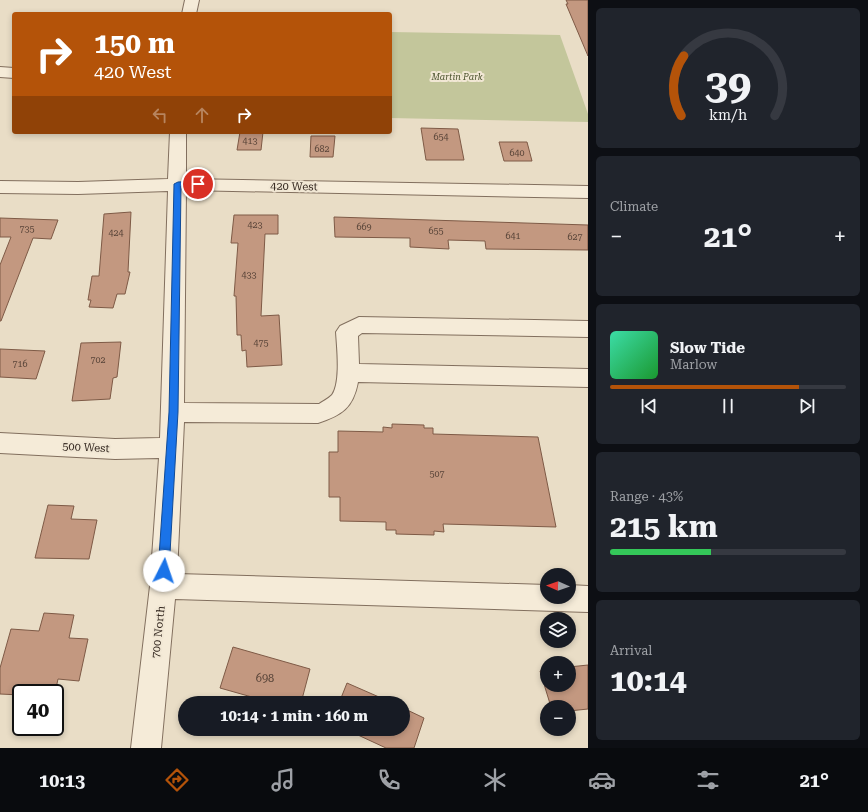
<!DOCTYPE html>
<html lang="en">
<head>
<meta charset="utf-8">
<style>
  body { margin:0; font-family:"Roboto Serif",serif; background:#20242c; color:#f1f3f6; height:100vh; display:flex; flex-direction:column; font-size:15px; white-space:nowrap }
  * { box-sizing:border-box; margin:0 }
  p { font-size:13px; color:#9ea1a6 }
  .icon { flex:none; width:22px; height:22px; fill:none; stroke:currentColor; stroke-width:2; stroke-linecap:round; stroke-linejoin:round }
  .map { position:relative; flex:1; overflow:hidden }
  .drawer { display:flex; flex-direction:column; gap:8px; padding:8px; background:#0d0f14; width:280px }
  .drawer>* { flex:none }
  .hud { position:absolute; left:12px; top:12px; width:380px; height:122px; border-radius:4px; box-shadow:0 2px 6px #0003; background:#b45309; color:#fff; overflow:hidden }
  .needle { width:26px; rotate:272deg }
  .fabs { position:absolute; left:540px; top:568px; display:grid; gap:8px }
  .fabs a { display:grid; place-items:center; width:36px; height:36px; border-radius:50%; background:#171b24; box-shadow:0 2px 6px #0003; font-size:20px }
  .speed { position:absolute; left:12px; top:684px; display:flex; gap:8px; font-size:20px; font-weight:700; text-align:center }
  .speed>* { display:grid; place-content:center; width:52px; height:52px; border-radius:50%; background:#171b24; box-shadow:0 2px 6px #0003; line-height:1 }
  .speed .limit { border:2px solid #111; border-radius:6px; background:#fff; color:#111 }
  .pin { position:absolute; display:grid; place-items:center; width:34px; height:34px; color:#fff; margin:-17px; border:2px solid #fff; border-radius:50%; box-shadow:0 1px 4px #0007 }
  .me { position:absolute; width:44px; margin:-22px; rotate:4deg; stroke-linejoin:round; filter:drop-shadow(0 0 3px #0008) }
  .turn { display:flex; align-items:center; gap:14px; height:84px; padding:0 16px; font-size:18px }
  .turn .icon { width:52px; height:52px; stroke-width:2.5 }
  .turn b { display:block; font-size:28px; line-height:34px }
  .lanes { display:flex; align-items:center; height:38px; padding:0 16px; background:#0003; justify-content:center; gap:20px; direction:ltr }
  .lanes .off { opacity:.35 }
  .big { font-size:30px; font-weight:700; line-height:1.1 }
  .drawer .widget { flex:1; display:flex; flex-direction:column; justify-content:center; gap:6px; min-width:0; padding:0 14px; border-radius:6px; background:#20242c }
  .drawer .dial { align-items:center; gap:0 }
  .dial svg { height:104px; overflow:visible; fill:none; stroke:#363941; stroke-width:7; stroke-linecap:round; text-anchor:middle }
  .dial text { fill:#f1f3f6; stroke:none }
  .song { display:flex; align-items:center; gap:12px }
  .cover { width:48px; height:48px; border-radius:6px; background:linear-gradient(135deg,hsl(160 70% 55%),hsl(130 70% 35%)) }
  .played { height:4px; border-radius:2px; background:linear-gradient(90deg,#b45309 80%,#363941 80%) }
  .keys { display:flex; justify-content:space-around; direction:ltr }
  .heat { display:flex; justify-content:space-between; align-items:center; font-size:22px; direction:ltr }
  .charge { height:6px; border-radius:3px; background:linear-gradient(90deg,#34c759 43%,#363941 0) }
  .trip { position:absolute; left:178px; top:696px; width:232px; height:40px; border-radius:20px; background:#171b24; box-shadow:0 2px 6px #0003; font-weight:700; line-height:40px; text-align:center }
  .tab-bar { display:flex; height:64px; justify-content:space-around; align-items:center; background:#090b0e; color:#9ea1a6 }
  .tab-bar .icon { width:28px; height:28px }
  .tab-bar .current { color:#b45309 }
  .tab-bar b { font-size:18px; color:#f1f3f6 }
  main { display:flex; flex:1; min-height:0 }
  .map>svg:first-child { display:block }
</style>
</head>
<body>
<main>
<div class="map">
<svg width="588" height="748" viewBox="0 0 588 748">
  <rect width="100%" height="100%" fill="#e9ddc6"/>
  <!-- green -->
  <path fill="#c3c69b" d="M390,32L560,35L588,114V122L390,118Z"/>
  <!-- building -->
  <g fill="#c39880" stroke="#7e5a46">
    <path d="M566,0H588V56L566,4H568Z"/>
    <path d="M421,128L458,129L464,160H426Z"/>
    <path d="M240,132H263L261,150H237Z"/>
    <path d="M311,136H335L333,157H310Z"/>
    <path d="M499,142H527L532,161H504Z"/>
    <path d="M131,212L128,272H130L125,294H117L113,308L89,307L91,300H88L92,276H99L104,214Z"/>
    <path d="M234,215H278V234H265L261,316L279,315L282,365L247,367L246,350L242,351L241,335H237L236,296H234L238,243H231Z"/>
    <path d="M334,217L588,225V250L486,249L485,241L448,240L449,249L410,247V238L335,237Z"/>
    <path d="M0,218L58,220L51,239L33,238L1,321H0V265L11,237H0Z"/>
    <path d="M121,342L117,377L113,378L110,399L72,401L81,343Z"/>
    <path d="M0,349L45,351L36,379L0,377Z"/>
    <path d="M392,424L424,425V428H433V434L538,437L556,527L443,524L444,532L434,531V535L396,534V530H386V522L340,521V497H329V452H338V431L383,432V427L392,428Z"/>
    <path d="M48,505L74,506L71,519L97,520L89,559L35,558Z"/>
    <path d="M44,613L74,615L69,638L88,639L79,681L58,679L55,693H21V695L0,694V668L11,629L39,631Z"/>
    <path d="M233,647L310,669L301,703H273L220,688Z"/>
    <path d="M588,665V709L569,711V707H551L540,671L547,670V685H569V667Z"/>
    <path d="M347,683L379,697L391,703H339Z"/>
    <path d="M403,708L424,718L414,748H386L345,729H403Z"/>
  </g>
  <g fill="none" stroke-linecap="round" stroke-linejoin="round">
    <defs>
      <g id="minor">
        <path d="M185,0H199L196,14H182Z"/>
        <path d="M0,67L14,68V78L0,77Z"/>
        <path d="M170,132H186V179L588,186V198L186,190L184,403L319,404C323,401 328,399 332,395C341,382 337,348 336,332L340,326L359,317L588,321V337L362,333L358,336L359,364L588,369V387L358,382C353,408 342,415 318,423L184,422L177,574L547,585V597H569V585L588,586V612L175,599L161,748H131L150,586L159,458L115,459L0,453V433L115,439L160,438L168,191L78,194L0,193V181L78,182L168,179Z"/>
      </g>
    </defs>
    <!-- minor casing -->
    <use href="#minor" stroke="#826f5e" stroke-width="2"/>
    <!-- minor -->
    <use href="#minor" fill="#f5ebd8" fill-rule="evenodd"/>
  </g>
  <!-- route -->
  <path fill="#1a73e8" stroke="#114b97" d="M198,181L202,184L201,185L181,186L178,412L169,571L167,575L164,576L160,575L158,571L169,412L174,184L178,182Z"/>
  <g text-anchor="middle" stroke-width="4" stroke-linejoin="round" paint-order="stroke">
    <!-- far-park labels -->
    <g font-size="9" font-style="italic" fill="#464e29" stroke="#f1e7d4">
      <text x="457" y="80">Martin Park</text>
    </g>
    <!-- number labels -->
    <g font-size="9" fill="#584438">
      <text x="441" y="140">654</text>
      <text x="250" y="144">413</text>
      <text x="322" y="152">682</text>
      <text x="517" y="156">640</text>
      <text x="255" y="228">423</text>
      <text x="364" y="230">669</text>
      <text x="27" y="232">735</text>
      <text x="436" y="234">655</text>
      <text x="116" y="236">424</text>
      <text x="513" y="239">641</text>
      <text x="575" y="240">627</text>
      <text x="249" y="278">433</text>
      <text x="261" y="346">475</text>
      <text x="98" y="363">702</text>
      <text x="20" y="367">716</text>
      <text x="437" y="477">507</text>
    </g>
    <!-- street labels -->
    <g font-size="11" fill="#342820" stroke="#f1e7d4">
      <text transform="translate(294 186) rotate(1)" y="4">420 West</text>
      <text transform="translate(86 447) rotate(3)" y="4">500 West</text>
      <text transform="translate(158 632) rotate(-84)" y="4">700 North</text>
    </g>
    <!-- near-number labels -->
    <g font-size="11" fill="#584438">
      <text x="265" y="682">698</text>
    </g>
  </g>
</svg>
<div class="fabs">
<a><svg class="needle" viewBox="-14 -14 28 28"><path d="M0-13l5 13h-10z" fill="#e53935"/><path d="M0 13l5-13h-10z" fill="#9ea1a6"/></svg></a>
<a><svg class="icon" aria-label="layers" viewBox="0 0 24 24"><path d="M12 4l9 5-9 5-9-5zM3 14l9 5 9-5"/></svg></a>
<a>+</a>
<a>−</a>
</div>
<div class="speed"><div class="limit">40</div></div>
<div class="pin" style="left:198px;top:184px;background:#d93025"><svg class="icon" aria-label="arrive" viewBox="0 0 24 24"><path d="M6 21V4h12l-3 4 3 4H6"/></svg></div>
<svg class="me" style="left:164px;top:571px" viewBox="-20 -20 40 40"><circle r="19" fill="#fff"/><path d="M0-13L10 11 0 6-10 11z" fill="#1a73e8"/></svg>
<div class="trip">10:14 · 1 min · 160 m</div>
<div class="hud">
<div class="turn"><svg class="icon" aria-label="right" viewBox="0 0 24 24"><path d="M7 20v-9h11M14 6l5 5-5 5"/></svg><div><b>150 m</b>420 West</div></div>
<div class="lanes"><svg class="icon off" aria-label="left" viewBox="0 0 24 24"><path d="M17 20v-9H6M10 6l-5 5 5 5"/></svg><svg class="icon off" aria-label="ahead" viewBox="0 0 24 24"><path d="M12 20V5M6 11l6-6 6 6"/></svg><svg class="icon" aria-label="right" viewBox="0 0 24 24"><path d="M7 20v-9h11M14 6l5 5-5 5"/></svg></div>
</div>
</div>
<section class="drawer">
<div class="widget dial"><svg viewBox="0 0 100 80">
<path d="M14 69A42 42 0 1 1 86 69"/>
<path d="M14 69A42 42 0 0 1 16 23" stroke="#b45309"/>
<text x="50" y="56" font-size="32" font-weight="700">39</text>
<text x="50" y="72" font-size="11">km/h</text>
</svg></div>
<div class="widget"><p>Climate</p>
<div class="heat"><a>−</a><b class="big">21°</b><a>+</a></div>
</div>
<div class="widget">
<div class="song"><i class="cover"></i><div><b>Slow Tide</b><p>Marlow</p></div></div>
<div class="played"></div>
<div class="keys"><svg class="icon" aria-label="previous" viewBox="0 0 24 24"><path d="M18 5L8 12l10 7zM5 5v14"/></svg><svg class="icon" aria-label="pause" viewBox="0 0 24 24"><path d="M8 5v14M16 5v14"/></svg><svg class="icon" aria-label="next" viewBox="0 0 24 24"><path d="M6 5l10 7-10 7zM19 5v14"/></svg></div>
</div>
<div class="widget"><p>Range · 43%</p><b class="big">215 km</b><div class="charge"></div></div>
<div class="widget"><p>Arrival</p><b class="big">10:14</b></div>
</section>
</main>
<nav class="tab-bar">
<b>10:13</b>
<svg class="icon current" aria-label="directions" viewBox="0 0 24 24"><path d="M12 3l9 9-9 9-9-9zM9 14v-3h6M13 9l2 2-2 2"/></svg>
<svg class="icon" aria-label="music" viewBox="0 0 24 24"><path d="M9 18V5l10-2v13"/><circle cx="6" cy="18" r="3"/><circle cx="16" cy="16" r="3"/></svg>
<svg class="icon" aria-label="phone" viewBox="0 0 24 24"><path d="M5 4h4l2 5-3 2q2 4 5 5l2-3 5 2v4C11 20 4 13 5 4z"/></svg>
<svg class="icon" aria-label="climate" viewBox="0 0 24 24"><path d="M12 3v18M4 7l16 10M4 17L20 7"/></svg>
<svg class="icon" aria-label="car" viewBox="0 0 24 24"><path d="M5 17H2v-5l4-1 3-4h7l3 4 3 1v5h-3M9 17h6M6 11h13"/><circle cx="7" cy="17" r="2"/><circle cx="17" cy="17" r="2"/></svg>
<svg class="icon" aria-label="filters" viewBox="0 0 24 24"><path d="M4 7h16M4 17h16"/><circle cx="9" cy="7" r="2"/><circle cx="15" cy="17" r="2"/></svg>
<b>21°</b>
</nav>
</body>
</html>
